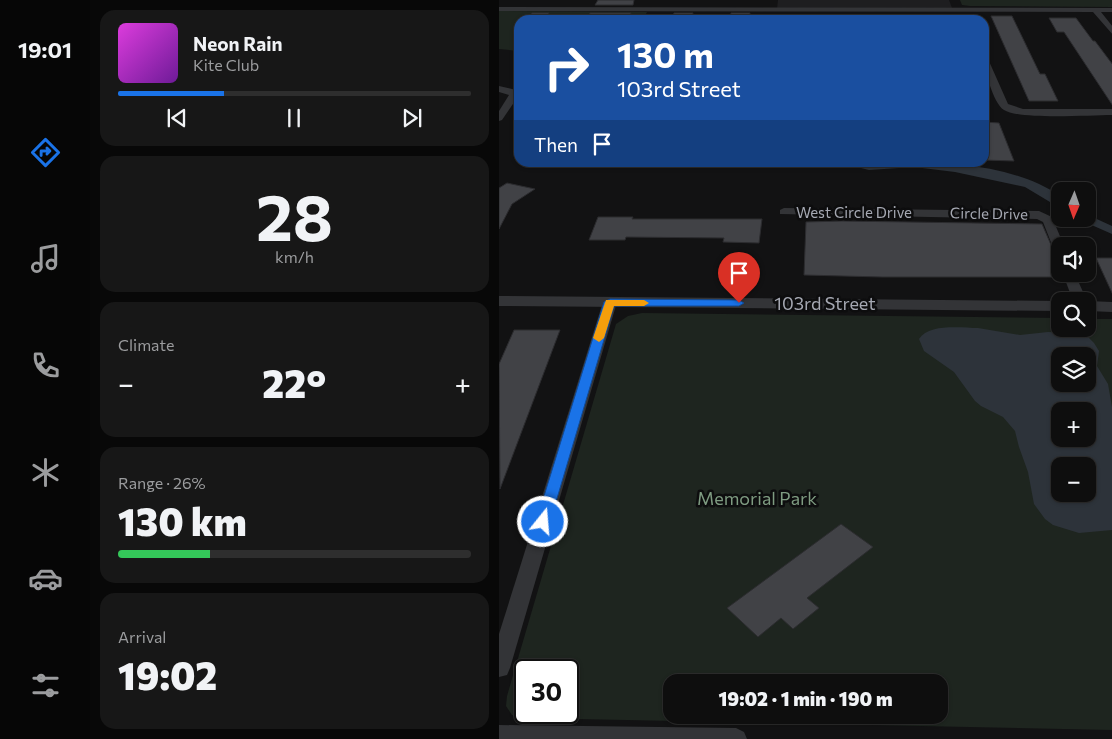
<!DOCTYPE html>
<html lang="en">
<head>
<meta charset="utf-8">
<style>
  body { margin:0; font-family:Commissioner,sans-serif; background:#171717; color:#f1f3f6; height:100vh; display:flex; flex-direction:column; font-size:19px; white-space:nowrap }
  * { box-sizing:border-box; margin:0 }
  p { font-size:16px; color:#9b9c9e }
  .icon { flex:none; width:28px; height:28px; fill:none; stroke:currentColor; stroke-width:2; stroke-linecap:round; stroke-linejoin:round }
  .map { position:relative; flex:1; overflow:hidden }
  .sheet { display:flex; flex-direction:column; gap:10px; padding:10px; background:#080808; width:409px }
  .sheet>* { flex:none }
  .top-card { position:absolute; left:15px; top:15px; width:475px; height:152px; border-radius:15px; box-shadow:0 1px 4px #0004,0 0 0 1px #2e2e2e; background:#1a4fa0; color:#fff; overflow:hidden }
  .needle { width:32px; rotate:182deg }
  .controls { position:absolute; left:552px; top:182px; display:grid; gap:10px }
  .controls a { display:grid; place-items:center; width:45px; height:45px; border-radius:10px; background:#0e0e0e; box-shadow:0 1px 4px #0004,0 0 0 1px #2e2e2e; font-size:25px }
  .speed { position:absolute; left:15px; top:659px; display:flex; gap:10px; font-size:25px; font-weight:700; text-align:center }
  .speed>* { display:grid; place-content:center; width:65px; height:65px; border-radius:50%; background:#0e0e0e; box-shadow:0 1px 4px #0004,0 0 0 1px #2e2e2e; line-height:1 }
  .speed .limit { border:2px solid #111; border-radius:8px; background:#fff; color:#111 }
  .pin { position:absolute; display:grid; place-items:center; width:42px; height:42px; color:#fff; margin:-51px -21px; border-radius:50% 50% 50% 0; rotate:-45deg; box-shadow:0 0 5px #0007 }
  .pin .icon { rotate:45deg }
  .me { position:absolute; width:55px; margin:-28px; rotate:17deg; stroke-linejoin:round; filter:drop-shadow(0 0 4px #0008) }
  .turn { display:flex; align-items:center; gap:18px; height:105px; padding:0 20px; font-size:22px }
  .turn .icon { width:65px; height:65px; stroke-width:2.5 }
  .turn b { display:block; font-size:35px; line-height:42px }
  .then { display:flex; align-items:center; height:48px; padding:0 20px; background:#0003; gap:10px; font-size:19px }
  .big { font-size:38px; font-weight:800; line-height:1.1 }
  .sheet .card { flex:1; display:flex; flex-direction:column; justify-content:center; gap:8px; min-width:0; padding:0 18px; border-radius:15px; background:#171717 }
  .sheet .dial { align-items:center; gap:0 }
  .dial b { font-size:65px; line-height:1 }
  .song { display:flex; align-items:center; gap:15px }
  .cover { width:60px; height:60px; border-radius:8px; background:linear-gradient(135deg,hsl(300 70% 55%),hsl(280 70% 35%)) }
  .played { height:5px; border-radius:2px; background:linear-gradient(90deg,#1a73e8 30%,#2e2e2e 30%) }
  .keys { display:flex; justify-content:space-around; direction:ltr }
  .heat { display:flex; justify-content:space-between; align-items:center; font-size:28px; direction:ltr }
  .charge { height:8px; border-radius:4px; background:linear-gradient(90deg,#34c759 26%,#2e2e2e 0) }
  .trip { position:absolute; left:164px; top:674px; width:285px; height:50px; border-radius:15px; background:#0e0e0e; box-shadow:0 1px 4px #0004,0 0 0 1px #2e2e2e; font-weight:800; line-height:50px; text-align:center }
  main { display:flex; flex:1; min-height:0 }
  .tab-bar { display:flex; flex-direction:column; width:90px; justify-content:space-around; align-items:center; background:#060606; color:#9b9c9e }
  .tab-bar .icon { width:35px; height:35px }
  .tab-bar .selected { color:#1a73e8 }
  .tab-bar b { font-size:22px; color:#f1f3f6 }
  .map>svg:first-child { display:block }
</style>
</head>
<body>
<main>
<nav class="tab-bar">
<b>19:01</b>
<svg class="icon selected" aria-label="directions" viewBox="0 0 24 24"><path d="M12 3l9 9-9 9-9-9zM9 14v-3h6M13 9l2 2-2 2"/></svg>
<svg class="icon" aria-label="music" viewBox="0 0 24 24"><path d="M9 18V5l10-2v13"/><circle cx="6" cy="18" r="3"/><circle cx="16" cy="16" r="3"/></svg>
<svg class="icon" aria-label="phone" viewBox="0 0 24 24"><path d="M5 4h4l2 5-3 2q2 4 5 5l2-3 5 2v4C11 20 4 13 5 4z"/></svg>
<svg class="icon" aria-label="climate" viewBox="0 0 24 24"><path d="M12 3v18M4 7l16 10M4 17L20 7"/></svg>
<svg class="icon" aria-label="car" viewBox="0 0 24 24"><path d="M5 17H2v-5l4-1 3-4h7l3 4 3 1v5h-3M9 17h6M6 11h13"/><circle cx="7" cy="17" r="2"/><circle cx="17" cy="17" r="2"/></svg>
<svg class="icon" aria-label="filters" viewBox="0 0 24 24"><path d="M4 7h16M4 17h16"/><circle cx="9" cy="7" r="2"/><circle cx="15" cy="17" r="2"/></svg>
</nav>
<section class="sheet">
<div class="card">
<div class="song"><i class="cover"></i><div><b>Neon Rain</b><p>Kite Club</p></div></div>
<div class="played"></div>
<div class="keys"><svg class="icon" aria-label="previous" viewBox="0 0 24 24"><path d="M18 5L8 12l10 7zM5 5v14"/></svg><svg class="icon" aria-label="pause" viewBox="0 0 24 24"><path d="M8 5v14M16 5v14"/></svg><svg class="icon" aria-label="next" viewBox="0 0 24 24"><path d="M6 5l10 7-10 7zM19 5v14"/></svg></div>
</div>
<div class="card dial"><b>28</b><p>km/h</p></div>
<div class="card"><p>Climate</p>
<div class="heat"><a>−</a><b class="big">22°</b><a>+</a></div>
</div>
<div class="card"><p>Range · 26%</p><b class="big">130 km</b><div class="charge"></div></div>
<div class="card"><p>Arrival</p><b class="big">19:02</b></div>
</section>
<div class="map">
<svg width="614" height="739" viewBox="0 0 614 739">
  <rect width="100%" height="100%" fill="#121213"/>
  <!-- built -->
  <path fill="#1e1e20" d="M279,0H450L453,8L278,9Z"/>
  <!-- green -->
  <g fill="#1e251f" fill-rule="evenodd">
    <path d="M461,0H613L614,7L471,6L463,5Z"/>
    <path d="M0,11L148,12L144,20H20V51L0,49Z"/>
    <path d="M143,313L561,318V329H589V319H613V730L27,718L13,715L7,706L8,696L117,324L129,316ZM561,356H589V384H561ZM561,411H589V439H561ZM561,466H589V494H561ZM26,670H69V712H26ZM172,682H440V715H172Z"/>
  </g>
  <!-- water -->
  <g fill="#2d333a" fill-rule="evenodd">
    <path d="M342,163C410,162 503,156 561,196V208L526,187L456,172L415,167L370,170Z"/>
    <path d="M589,215L613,226V234L579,219H589Z"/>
    <path d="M479,328L521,335L549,332L578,333L587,335L595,343L600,351L598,366L609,384L613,407V530L580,533L554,525L546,519L535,504L529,472L520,447L516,431L504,417L482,406L476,401L455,372L425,351L420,339C430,323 463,328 479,328ZM561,356H589V384H561ZM561,411H589V439H561ZM561,466H589V494H561Z"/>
  </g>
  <!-- building -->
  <g fill="#414246" stroke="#2c2c2f">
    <path d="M99,0H135L134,5H96Z"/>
    <path d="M33,13H50L45,20H27Z"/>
    <path d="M91,13H132L130,20H87Z"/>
    <path d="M175,13H194L192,20H173Z"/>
    <path d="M232,13H251L250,20H231Z"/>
    <path d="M492,16H513L541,74H546L559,101H530Z"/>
    <path d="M550,18H577L594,41H596L614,65V106L565,32H558Z"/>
    <path d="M485,122L500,123L515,161L485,160Z"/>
    <path d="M8,183L36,189L13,204L0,229V188Z"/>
    <path d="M99,217H134L133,219H263L260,243L224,242L225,238L127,237L126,240H90Z"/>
    <path d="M343,221L543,224L559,261L563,277H383L305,275L307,222Z"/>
    <path d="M597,258H614V295Z"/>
    <path d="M15,330H61L1,489L0,364Z"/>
    <path d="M342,524L374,547L308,598L320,608L294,629L282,618L259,637L228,608Z"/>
  </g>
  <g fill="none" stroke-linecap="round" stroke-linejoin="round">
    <!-- minor -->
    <g fill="#333437" fill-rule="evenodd">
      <path d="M0,7L614,8V12H602L614,27V35L594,12L0,11Z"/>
      <path d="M485,56L489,59L509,104L524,109H614V115C591,115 521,120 505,110C494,103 485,69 485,56Z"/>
      <path d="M0,86L17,90L20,95L3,120L0,121V111L10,95L0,92Z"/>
      <path d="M285,208L540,211L553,217L565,246H561V256L557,255L544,222L538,219L281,214V210Z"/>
      <path d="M564,274H576L588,301H574Z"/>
      <path d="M111,298L118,302L11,668L8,675L0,677V634L104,302Z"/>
      <path d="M0,725L237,728L245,732L248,739H0Z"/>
    </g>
    <!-- tertiary -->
    <g fill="#333437" fill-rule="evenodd">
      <path d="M0,296L561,301H563L561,311L0,306Z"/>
      <path d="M587,301H589L614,302V312L589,311Z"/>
    </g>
  </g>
  <!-- route -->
  <path fill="#1a73e8" stroke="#114b97" d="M111,299L240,300L245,303L240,306H115L51,522L44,527L37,522L105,302Z"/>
  <!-- slow -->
  <path fill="#f59e0b" d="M107,300H145L150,303L145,306H115L105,338L100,342L94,338Z"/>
  <g text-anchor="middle" stroke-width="5" stroke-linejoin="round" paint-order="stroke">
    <!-- far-street labels -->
    <g font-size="15" fill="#a5a8b2" stroke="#0d0d0e">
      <text x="355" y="218">West Circle Drive</text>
      <text transform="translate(490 214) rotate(1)" y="5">Circle Drive</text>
    </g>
    <!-- street labels -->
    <g font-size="18" fill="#a5a8b2" stroke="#0d0d0e">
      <text x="326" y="310">103rd Street</text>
    </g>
    <!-- park labels -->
    <g font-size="18" fill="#7e9b81" stroke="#0d0d0e">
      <text x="258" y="505">Memorial Park</text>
    </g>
  </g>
</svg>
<div class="controls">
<a><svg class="needle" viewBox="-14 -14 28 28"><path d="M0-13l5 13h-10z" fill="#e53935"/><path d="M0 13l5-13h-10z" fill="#9b9c9e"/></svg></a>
<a><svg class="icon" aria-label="sound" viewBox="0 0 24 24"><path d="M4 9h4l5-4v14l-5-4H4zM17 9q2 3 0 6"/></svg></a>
<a><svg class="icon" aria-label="search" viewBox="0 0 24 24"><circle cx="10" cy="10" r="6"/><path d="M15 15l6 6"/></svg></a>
<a><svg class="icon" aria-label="layers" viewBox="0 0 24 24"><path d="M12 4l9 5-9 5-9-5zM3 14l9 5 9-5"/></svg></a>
<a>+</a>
<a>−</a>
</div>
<div class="speed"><div class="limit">30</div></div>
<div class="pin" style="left:240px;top:303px;background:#d93025"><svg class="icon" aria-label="arrive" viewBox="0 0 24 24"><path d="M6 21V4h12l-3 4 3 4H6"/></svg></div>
<svg class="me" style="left:44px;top:522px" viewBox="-20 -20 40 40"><circle r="17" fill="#1a73e8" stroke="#fff" stroke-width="3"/><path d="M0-11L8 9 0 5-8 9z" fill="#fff"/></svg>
<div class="trip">19:02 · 1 min · 190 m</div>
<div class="top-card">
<div class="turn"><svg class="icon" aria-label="right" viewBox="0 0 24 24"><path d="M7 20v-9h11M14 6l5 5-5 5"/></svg><div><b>130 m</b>103rd Street</div></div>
<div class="then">Then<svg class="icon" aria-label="arrive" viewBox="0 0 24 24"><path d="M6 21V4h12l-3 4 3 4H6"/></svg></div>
</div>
</div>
</main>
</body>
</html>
